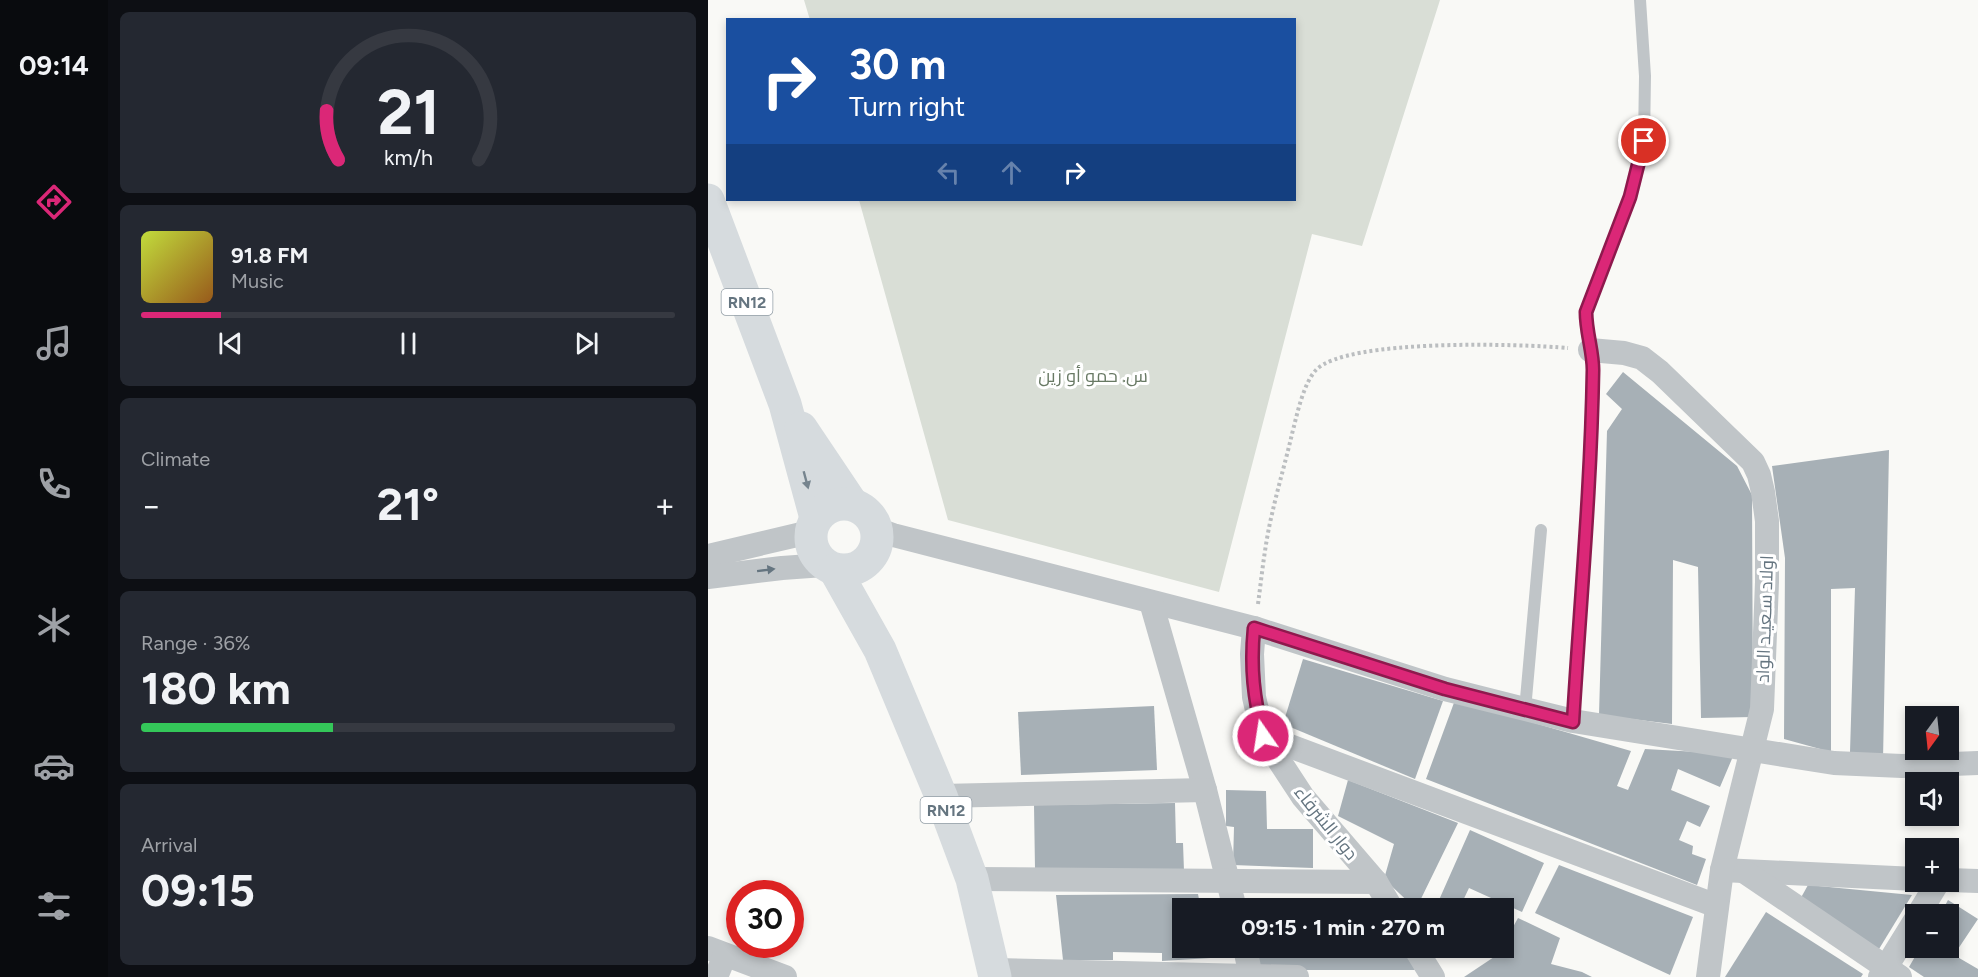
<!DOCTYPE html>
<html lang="en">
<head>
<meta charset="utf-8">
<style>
  body { margin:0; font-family:Figtree,Cairo,sans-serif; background:#242831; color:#f1f3f6; height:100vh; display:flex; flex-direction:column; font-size:22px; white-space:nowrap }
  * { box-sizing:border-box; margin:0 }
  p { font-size:20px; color:#9ea1a6 }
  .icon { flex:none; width:33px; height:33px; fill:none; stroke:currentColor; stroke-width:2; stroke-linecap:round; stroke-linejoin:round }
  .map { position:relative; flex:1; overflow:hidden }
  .side { display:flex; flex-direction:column; gap:12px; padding:12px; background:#0d0f14; width:600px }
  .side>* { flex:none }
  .guide { position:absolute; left:18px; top:18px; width:570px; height:183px; border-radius:0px; box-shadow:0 3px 9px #0003; background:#1a4fa0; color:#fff; overflow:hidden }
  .needle { width:39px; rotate:195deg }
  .tools { position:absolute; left:1197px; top:706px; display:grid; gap:12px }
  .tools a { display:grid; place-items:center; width:54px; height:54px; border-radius:0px; background:#171b24; box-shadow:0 3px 9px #0003; font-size:30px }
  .speed { position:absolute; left:18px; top:880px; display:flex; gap:12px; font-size:30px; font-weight:700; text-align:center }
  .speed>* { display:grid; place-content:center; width:78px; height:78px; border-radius:50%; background:#171b24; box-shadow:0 3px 9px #0003; line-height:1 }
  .speed .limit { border:9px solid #d22; background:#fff; color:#111 }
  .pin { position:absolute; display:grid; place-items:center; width:51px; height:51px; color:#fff; margin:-26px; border:3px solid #fff; border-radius:50%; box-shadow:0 2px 6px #0007 }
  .me { position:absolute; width:66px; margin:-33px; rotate:347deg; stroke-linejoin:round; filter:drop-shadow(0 0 4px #0008) }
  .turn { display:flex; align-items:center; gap:21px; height:126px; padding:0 24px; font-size:27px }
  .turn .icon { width:78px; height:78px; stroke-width:2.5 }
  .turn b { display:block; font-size:42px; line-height:51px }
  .lanes { display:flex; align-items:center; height:57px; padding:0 24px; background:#0003; justify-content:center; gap:30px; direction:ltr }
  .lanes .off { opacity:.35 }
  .big { font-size:45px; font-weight:700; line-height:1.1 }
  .side .tile { flex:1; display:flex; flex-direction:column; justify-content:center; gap:9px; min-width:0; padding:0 21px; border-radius:9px; background:#242831 }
  .side .dial { align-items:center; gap:0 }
  .dial svg { height:156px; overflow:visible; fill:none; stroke:#363941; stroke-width:7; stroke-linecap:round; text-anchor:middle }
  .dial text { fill:#f1f3f6; stroke:none }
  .song { display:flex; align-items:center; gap:18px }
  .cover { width:72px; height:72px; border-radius:9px; background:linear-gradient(135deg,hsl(70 70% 55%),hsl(30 70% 35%)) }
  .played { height:6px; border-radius:3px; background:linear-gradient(90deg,#db2777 15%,#363941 15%) }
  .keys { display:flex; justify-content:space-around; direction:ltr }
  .heat { display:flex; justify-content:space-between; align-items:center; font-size:33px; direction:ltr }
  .charge { height:9px; border-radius:4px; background:linear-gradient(90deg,#34c759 36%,#363941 0) }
  .trip { position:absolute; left:464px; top:898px; width:342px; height:60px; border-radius:0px; background:#171b24; box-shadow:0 3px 9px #0003; font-weight:700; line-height:60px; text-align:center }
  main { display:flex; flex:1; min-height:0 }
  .tabs { display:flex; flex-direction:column; width:108px; justify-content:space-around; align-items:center; background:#090b0e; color:#9ea1a6 }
  .tabs .icon { width:42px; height:42px }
  .tabs .on { color:#db2777 }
  .tabs b { font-size:27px; color:#f1f3f6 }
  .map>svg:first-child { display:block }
</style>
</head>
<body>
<main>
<nav class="tabs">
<b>09:14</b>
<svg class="icon on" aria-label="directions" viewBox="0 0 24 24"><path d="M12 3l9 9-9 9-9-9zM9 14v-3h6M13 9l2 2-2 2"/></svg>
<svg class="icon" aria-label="music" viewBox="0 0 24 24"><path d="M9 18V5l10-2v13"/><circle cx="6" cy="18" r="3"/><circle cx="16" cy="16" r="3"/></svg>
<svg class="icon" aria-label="phone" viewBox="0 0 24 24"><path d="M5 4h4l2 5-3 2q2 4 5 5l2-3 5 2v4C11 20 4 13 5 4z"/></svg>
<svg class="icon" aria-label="climate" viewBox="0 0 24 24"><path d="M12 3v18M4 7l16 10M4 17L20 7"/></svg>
<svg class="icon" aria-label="car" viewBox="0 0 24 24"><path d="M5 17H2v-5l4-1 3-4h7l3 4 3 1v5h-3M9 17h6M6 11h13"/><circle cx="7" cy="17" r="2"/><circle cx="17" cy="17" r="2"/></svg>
<svg class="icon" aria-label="filters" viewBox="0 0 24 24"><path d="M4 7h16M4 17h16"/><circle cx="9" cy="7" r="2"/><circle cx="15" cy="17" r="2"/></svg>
</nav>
<section class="side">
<div class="tile dial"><svg viewBox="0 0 100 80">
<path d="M14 69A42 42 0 1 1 86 69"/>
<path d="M14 69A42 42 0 0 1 8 44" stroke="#db2777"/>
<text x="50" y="56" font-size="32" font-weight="700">21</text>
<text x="50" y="72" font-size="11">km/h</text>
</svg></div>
<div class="tile">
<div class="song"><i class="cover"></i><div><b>91.8 FM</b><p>Music</p></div></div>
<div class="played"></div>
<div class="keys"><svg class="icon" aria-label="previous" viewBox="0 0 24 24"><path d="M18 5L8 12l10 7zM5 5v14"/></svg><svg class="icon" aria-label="pause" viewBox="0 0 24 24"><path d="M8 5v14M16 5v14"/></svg><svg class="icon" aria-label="next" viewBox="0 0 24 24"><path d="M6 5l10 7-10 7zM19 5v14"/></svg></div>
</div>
<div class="tile"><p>Climate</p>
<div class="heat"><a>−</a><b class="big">21°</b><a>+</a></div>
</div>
<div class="tile"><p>Range · 36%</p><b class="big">180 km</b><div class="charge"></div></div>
<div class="tile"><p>Arrival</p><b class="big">09:15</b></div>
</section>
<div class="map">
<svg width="1270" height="977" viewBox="0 0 1270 977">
  <rect width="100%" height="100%" fill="#f9f9f6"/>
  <!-- green -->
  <path fill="#d9ded6" d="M96,0H732L654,246L604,234L511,592L240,520L151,200H586V20H102Z"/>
  <!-- building -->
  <g fill="#a7b0b6">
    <path d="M915,372L1029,466L1044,495L1045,717L993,718L990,567L965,560L964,724L891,715L899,431L914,409L898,394Z"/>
    <path d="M1181,450L1175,760L1142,752L1147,588L1123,589V752L1076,739L1077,558L1064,466Z"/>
    <path d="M595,659L735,701L707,779L575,724Z"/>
    <path d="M747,700L923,751L909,786L920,790L937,749L1026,754L1012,787L970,769L963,790L1002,806L992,827L979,821L971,840L985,846L984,854L998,859L989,885L718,779Z"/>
    <path d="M446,706L449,770L313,775L310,712Z"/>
    <path d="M640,780L750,823L708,909L676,879L686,844L630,816Z"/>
    <path d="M518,790L558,791L559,829H605V868L525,865L526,827L518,826Z"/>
    <path d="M467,803L468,843H475L476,871L327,869L326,805Z"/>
    <path d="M762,830L836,863L814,912L761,888L751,909H727Z"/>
    <path d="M851,865L985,917L962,975L827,913Z"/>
    <path d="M1100,885L1204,895L1171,949L1090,903Z"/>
    <path d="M490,894L493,909H474V948H501L503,958L454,961V953L405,952V960H355L348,895Z"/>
    <path d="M665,899L666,909H545L544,902Z"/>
    <path d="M1240,900L1270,919L1246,955L1270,969V977H1216L1201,967L1212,948H1240V915H1232Z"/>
    <path d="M1058,912L1155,974L1153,977H1017Z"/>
    <path d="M810,918L852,938L843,964L874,972L884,977H756L789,955L793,948H795V945Z"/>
    <path d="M549,948H697L707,970H551Z"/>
  </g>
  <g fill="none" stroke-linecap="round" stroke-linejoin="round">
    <!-- path -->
    <path stroke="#bbbec0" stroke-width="4" stroke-dasharray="3 3" stroke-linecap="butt" d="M550,604C554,574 557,543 564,514C570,487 578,460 584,434C589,415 595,384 608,370C639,338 814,344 860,348"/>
    <!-- lane -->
    <g stroke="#c0c5c8" stroke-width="12">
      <path d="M817,710L833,530"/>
      <path d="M865,721L878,531L885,367L878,328V312L922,197L936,141L937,76L932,0"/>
    </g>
    <!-- street -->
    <g stroke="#c0c5c8" stroke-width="24">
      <path d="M882,350L916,353L934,358L952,372L1045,462L1051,475L1055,492L1059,521V582L1054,709L1014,870L1000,977"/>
      <path d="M168,529L185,535L546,628L737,689L865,721L1126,763L1194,766L1270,763"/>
      <path d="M0,556L102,532"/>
      <path d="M0,577L74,568L116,565"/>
      <path d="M443,602L497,790L527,909"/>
      <path d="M546,628L544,654L546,697L555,736L595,797L668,882L684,909"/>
      <path d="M555,736L1009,906"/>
      <path d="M233,796L497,790"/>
      <path d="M1014,870L1208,879"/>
      <path d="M1037,872L1192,977"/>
      <path d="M264,879L668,882"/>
      <path d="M1240,880L1270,881"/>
      <path d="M1210,915L1230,882"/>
      <path d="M0,948L77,977"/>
      <path d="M537,948L543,977"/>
      <path d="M707,948L725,977"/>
      <path d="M286,970L589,977"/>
      <path d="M8,977L17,955"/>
      <path d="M1172,977L1208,919"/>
    </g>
    <!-- primary -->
    <g stroke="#d6dbde" stroke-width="33">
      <path d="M0,200L77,404L108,518"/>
      <path d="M93,428L144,504"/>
      <circle cx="136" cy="537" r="33"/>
      <path d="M127,570L172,650L233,796L264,879L287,977"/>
    </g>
  </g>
  <!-- one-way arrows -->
  <defs><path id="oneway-solid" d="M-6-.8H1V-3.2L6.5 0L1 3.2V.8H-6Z" transform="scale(1.5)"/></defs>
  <use fill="#76848e" href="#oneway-solid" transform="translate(98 480) rotate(75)"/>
  <use fill="#657580" href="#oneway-solid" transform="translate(58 570) rotate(-7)"/>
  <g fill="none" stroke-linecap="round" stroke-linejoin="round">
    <defs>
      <path id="route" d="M555,736C546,698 542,668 546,628L737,689L865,722C872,605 883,488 885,370C885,351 878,332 878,312L922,197L936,141"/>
    </defs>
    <!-- route casing -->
    <use href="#route" stroke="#8e194d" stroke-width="15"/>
    <!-- route -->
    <use href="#route" stroke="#db2777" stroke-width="10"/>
  </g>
  <g text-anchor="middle" stroke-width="6" stroke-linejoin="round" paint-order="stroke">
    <!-- shield labels -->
    <g fill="#fff" stroke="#939ea6" stroke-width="1.5">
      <rect x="13.5" y="289" width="51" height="26" rx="4.5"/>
      <rect x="212.5" y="797" width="51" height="26" rx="4.5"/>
    </g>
    <g font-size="16" font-weight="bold" fill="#657580">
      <text x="39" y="308">RN12</text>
      <text x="238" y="816">RN12</text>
    </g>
    <!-- park labels -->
    <g font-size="18" fill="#687964" stroke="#fff">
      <text x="385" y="382">س. حمو أو زين</text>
    </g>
    <!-- street labels -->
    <g font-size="18" fill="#657580" stroke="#fff">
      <text transform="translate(1057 619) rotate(-88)" y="6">اولاد سـعيـد الواد</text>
      <text transform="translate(618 823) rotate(51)" y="6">دوار الشرفاء</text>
    </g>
  </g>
</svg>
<div class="tools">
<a><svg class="needle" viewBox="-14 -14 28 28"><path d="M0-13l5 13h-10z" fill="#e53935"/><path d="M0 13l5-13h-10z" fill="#9ea1a6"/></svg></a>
<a><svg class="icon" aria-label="sound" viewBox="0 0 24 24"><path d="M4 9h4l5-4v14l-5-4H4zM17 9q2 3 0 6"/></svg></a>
<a>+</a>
<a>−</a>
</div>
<div class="speed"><div class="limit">30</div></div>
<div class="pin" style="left:936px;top:141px;background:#d93025"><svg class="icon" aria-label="arrive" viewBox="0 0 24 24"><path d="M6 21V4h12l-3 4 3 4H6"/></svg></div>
<svg class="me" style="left:555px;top:736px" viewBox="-20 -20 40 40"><circle r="17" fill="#db2777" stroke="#fff" stroke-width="3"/><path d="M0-11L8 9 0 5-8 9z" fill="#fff"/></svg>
<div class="trip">09:15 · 1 min · 270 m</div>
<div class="guide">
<div class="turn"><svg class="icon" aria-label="right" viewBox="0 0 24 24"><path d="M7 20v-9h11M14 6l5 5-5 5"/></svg><div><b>30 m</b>Turn right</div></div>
<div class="lanes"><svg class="icon off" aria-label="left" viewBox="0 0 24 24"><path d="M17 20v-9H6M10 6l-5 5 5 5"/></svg><svg class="icon off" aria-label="ahead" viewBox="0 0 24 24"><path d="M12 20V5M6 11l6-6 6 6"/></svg><svg class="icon" aria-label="right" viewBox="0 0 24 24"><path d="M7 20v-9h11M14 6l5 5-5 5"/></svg></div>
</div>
</div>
</main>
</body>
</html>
